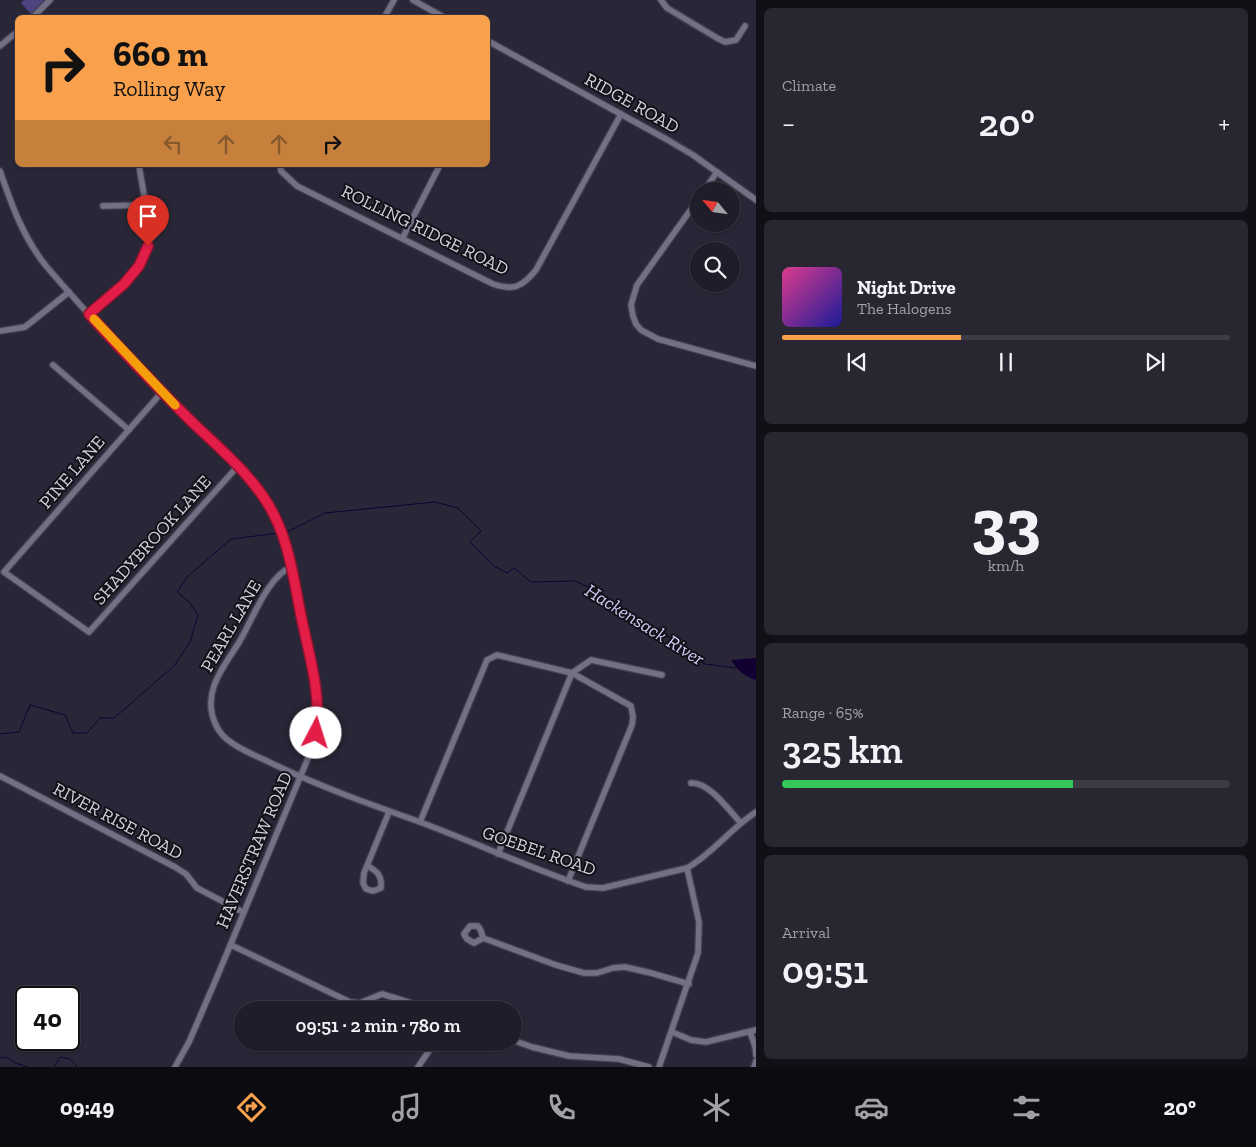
<!DOCTYPE html>
<html lang="en">
<head>
<meta charset="utf-8">
<style>
  body { margin:0; font-family:"Zilla Slab",serif; background:#272631; color:#f1f3f6; height:100vh; display:flex; flex-direction:column; font-size:19px; white-space:nowrap }
  * { box-sizing:border-box; margin:0 }
  p { font-size:16px; color:#a1a2a8 }
  .icon { flex:none; width:28px; height:28px; fill:none; stroke:currentColor; stroke-width:2; stroke-linecap:round; stroke-linejoin:round }
  .map { position:relative; flex:1; overflow:hidden }
  .panel { display:flex; flex-direction:column; gap:8px; padding:8px; background:#111017; width:500px }
  .panel>* { flex:none }
  .banner { position:absolute; left:15px; top:15px; width:475px; height:152px; border-radius:8px; box-shadow:0 1px 4px #0004,0 0 0 1px #3c3b46; background:#f9a04c; color:#111; overflow:hidden }
  .needle { width:32px; rotate:299deg }
  .fabs { position:absolute; left:690px; top:182px; display:grid; gap:10px }
  .fabs a { display:grid; place-items:center; width:50px; height:50px; border-radius:50%; background:#1f1d29; box-shadow:0 1px 4px #0004,0 0 0 1px #3c3b46; font-size:25px }
  .speed { position:absolute; left:15px; top:986px; display:flex; gap:10px; font-size:25px; font-weight:700; text-align:center }
  .speed>* { display:grid; place-content:center; width:65px; height:65px; border-radius:50%; background:#1f1d29; box-shadow:0 1px 4px #0004,0 0 0 1px #3c3b46; line-height:1 }
  .speed .limit { border:2px solid #111; border-radius:8px; background:#fff; color:#111 }
  .pin { position:absolute; display:grid; place-items:center; width:42px; height:42px; color:#fff; margin:-51px -21px; border-radius:50% 50% 50% 0; rotate:-45deg; box-shadow:0 0 5px #0007 }
  .pin .icon { rotate:45deg }
  .me { position:absolute; width:55px; margin:-28px; rotate:5deg; stroke-linejoin:round; filter:drop-shadow(0 0 4px #0008) }
  .turn { display:flex; align-items:center; gap:18px; height:105px; padding:0 15px; font-size:22px }
  .turn .icon { width:65px; height:65px; stroke-width:2.5 }
  .turn b { display:block; font-size:35px; line-height:42px }
  .lanes { display:flex; align-items:center; height:48px; padding:0 15px; background:#0003; justify-content:center; gap:25px; direction:ltr }
  .lanes .off { opacity:.35 }
  .big { font-size:38px; font-weight:600; line-height:1.1 }
  .panel .card { flex:1; display:flex; flex-direction:column; justify-content:center; gap:8px; min-width:0; padding:0 18px; border-radius:8px; background:#272631 }
  .panel .dial { align-items:center; gap:0 }
  .dial b { font-size:65px; line-height:1 }
  .song { display:flex; align-items:center; gap:15px }
  .cover { width:60px; height:60px; border-radius:8px; background:linear-gradient(135deg,hsl(330 70% 55%),hsl(240 70% 35%)) }
  .played { height:5px; border-radius:2px; background:linear-gradient(90deg,#f9a04c 40%,#3c3b46 40%) }
  .keys { display:flex; justify-content:space-around; direction:ltr }
  .heat { display:flex; justify-content:space-between; align-items:center; font-size:28px; direction:ltr }
  .charge { height:8px; border-radius:4px; background:linear-gradient(90deg,#34c759 65%,#3c3b46 0) }
  .trip { position:absolute; left:234px; top:1001px; width:288px; height:50px; border-radius:25px; background:#1f1d29; box-shadow:0 1px 4px #0004,0 0 0 1px #3c3b46; font-weight:600; line-height:50px; text-align:center }
  .tab-bar { display:flex; height:80px; justify-content:space-around; align-items:center; background:#0c0c10; color:#a1a2a8 }
  .tab-bar .icon { width:35px; height:35px }
  .tab-bar .on { color:#f9a04c }
  .tab-bar b { font-size:22px; color:#f1f3f6 }
  main { display:flex; flex:1; min-height:0 }
  .map>svg:first-child { display:block }
</style>
</head>
<body>
<main>
<div class="map">
<svg width="756" height="1067" viewBox="0 0 756 1067">
  <rect width="100%" height="100%" fill="#292737"/>
  <!-- green -->
  <path fill="#4e437d" d="M24,0H46L32,15L21,3Z"/>
  <!-- water -->
  <path fill="#120033" d="M756,658V680C745,677 737,670 731,660Z"/>
  <g fill="none" stroke-linecap="round" stroke-linejoin="round">
    <!-- stream -->
    <g stroke="#120033" stroke-width="1">
      <path d="M284,532L289,531L325,513L435,502L458,508L481,531L470,542L494,566L507,573L514,568L531,582L575,581L598,591L632,616L670,638L685,653L705,664L736,668"/>
      <path d="M0,734L19,732L30,705L65,715L73,733H87L100,718H114L174,666L190,642L198,615L189,602L177,592L187,577L231,539L280,533"/>
      <path d="M0,1058L6,1057L16,1063L27,1067"/>
      <path d="M54,1067L60,1057L70,1059L76,1065V1067"/>
    </g>
    <defs>
      <g id="minor">
        <path d="M413,0L445,18"/>
        <path d="M661,0L667,8L717,38L725,42L736,40L745,26"/>
        <path d="M32,18L50,0"/>
        <path d="M384,18L394,0"/>
        <path d="M488,41L666,139L693,155L756,200"/>
        <path d="M0,46L18,31"/>
        <path d="M280,165L281,171L297,186L493,284C514,291 522,287 536,270L621,114"/>
        <path d="M0,171C12,206 23,237 46,266C85,311 125,355 167,397C185,415 203,433 221,450C240,470 261,490 274,514C292,551 296,596 305,635C314,679 324,706 311,751L217,977L189,1042L175,1067"/>
        <path d="M704,191L717,172"/>
        <path d="M699,198L637,285L631,305L633,316L636,324L641,330L658,339L756,366"/>
        <path d="M103,206L145,205"/>
        <path d="M403,237L440,165"/>
        <path d="M89,314C111,295 142,275 148,245C151,226 142,186 139,165"/>
        <path d="M0,331L25,327L69,292"/>
        <path d="M53,365L129,430"/>
        <path d="M162,392L4,572L89,632L237,467"/>
        <path d="M291,567C266,578 252,622 238,644C222,669 202,693 215,723C218,731 225,739 232,743C243,751 257,756 269,762C318,786 369,804 420,822C476,843 530,868 586,887L603,888L687,868C712,854 731,828 756,812"/>
        <path d="M0,776L175,867L186,874L197,888L243,912"/>
        <path d="M691,783C709,782 728,809 740,822"/>
        <path d="M420,822L487,660L497,655L572,673L631,706L633,717L632,725L568,881"/>
        <path d="M498,854L572,673L591,660L662,675"/>
        <path d="M368,866C378,872 382,876 381,888L373,891L366,889L363,883L364,873L389,812"/>
        <path d="M483,938L474,943L467,939L464,934L470,926H478L481,931L483,938L556,965L584,973H597L613,968L625,967L651,973L689,984"/>
        <path d="M231,945L350,1002L360,1003L382,994L434,1010"/>
        <path d="M672,1032L691,1040L706,1042L756,1030"/>
        <path d="M750,1032L755,1046L756,1055"/>
        <path d="M512,1040L532,1047L569,1056L619,1059L649,1067"/>
        <path d="M418,1067L435,1042"/>
        <path d="M659,1067L698,953L699,922L687,868"/>
        <path d="M754,1067L756,1061"/>
      </g>
    </defs>
    <!-- minor casing -->
    <use href="#minor" stroke="#44414f" stroke-width="8"/>
    <!-- minor -->
    <use href="#minor" stroke="#727084" stroke-width="5.5"/>
  </g>
  <g fill="none" stroke-linecap="round" stroke-linejoin="round">
    <defs>
      <path id="route" d="M148,246L139,266L124,284L89,314C122,351 156,386 191,421C220,449 256,478 274,515C291,548 295,589 303,625C311,662 321,696 316,733"/>
    </defs>
    <!-- route casing -->
    <use href="#route" stroke="#92132f" stroke-width="12"/>
    <!-- route -->
    <use href="#route" stroke="#e11d48" stroke-width="9"/>
    <!-- slow -->
    <path stroke="#f59e0b" stroke-width="9" d="M94,319L175,405"/>
  </g>
  <g text-anchor="middle" stroke-width="4" stroke-linejoin="round" paint-order="stroke">
    <!-- street labels -->
    <g font-size="18" fill="#d2d1dc" stroke="#121118">
      <text transform="translate(632 103) rotate(29)" y="6">RIDGE ROAD</text>
      <text transform="translate(425 230) rotate(26)" y="6">ROLLING RIDGE ROAD</text>
      <text transform="translate(72 472) rotate(-49)" y="6">PINE LANE</text>
      <text transform="translate(152 540) rotate(-48)" y="6">SHADYBROOK LANE</text>
      <text transform="translate(231 626) rotate(-60)" y="6">PEARL LANE</text>
      <text transform="translate(118 821) rotate(28)" y="6">RIVER RISE ROAD</text>
      <text transform="translate(254 850) rotate(-67)" y="6">HAVERSTRAW ROAD</text>
      <text transform="translate(539 851) rotate(19)" y="6">GOEBEL ROAD</text>
    </g>
    <!-- water labels -->
    <g font-size="19" font-style="italic" fill="#d1ccf7" stroke="#121118">
      <text transform="translate(645 624) rotate(32)" y="7">Hackensack River</text>
    </g>
  </g>
</svg>
<div class="fabs">
<a><svg class="needle" viewBox="-14 -14 28 28"><path d="M0-13l5 13h-10z" fill="#e53935"/><path d="M0 13l5-13h-10z" fill="#a1a2a8"/></svg></a>
<a><svg class="icon" aria-label="search" viewBox="0 0 24 24"><circle cx="10" cy="10" r="6"/><path d="M15 15l6 6"/></svg></a>
</div>
<div class="speed"><div class="limit">40</div></div>
<div class="pin" style="left:148px;top:246px;background:#d93025"><svg class="icon" aria-label="arrive" viewBox="0 0 24 24"><path d="M6 21V4h12l-3 4 3 4H6"/></svg></div>
<svg class="me" style="left:316px;top:733px" viewBox="-20 -20 40 40"><circle r="19" fill="#fff"/><path d="M0-13L10 11 0 6-10 11z" fill="#e11d48"/></svg>
<div class="trip">09:51 · 2 min · 780 m</div>
<div class="banner">
<div class="turn"><svg class="icon" aria-label="right" viewBox="0 0 24 24"><path d="M7 20v-9h11M14 6l5 5-5 5"/></svg><div><b>660 m</b>Rolling Way</div></div>
<div class="lanes"><svg class="icon off" aria-label="left" viewBox="0 0 24 24"><path d="M17 20v-9H6M10 6l-5 5 5 5"/></svg><svg class="icon off" aria-label="ahead" viewBox="0 0 24 24"><path d="M12 20V5M6 11l6-6 6 6"/></svg><svg class="icon off" aria-label="ahead" viewBox="0 0 24 24"><path d="M12 20V5M6 11l6-6 6 6"/></svg><svg class="icon" aria-label="right" viewBox="0 0 24 24"><path d="M7 20v-9h11M14 6l5 5-5 5"/></svg></div>
</div>
</div>
<section class="panel">
<div class="card"><p>Climate</p>
<div class="heat"><a>−</a><b class="big">20°</b><a>+</a></div>
</div>
<div class="card">
<div class="song"><i class="cover"></i><div><b>Night Drive</b><p>The Halogens</p></div></div>
<div class="played"></div>
<div class="keys"><svg class="icon" aria-label="previous" viewBox="0 0 24 24"><path d="M18 5L8 12l10 7zM5 5v14"/></svg><svg class="icon" aria-label="pause" viewBox="0 0 24 24"><path d="M8 5v14M16 5v14"/></svg><svg class="icon" aria-label="next" viewBox="0 0 24 24"><path d="M6 5l10 7-10 7zM19 5v14"/></svg></div>
</div>
<div class="card dial"><b>33</b><p>km/h</p></div>
<div class="card"><p>Range · 65%</p><b class="big">325 km</b><div class="charge"></div></div>
<div class="card"><p>Arrival</p><b class="big">09:51</b></div>
</section>
</main>
<nav class="tab-bar">
<b>09:49</b>
<svg class="icon on" aria-label="directions" viewBox="0 0 24 24"><path d="M12 3l9 9-9 9-9-9zM9 14v-3h6M13 9l2 2-2 2"/></svg>
<svg class="icon" aria-label="music" viewBox="0 0 24 24"><path d="M9 18V5l10-2v13"/><circle cx="6" cy="18" r="3"/><circle cx="16" cy="16" r="3"/></svg>
<svg class="icon" aria-label="phone" viewBox="0 0 24 24"><path d="M5 4h4l2 5-3 2q2 4 5 5l2-3 5 2v4C11 20 4 13 5 4z"/></svg>
<svg class="icon" aria-label="climate" viewBox="0 0 24 24"><path d="M12 3v18M4 7l16 10M4 17L20 7"/></svg>
<svg class="icon" aria-label="car" viewBox="0 0 24 24"><path d="M5 17H2v-5l4-1 3-4h7l3 4 3 1v5h-3M9 17h6M6 11h13"/><circle cx="7" cy="17" r="2"/><circle cx="17" cy="17" r="2"/></svg>
<svg class="icon" aria-label="filters" viewBox="0 0 24 24"><path d="M4 7h16M4 17h16"/><circle cx="9" cy="7" r="2"/><circle cx="15" cy="17" r="2"/></svg>
<b>20°</b>
</nav>
</body>
</html>
